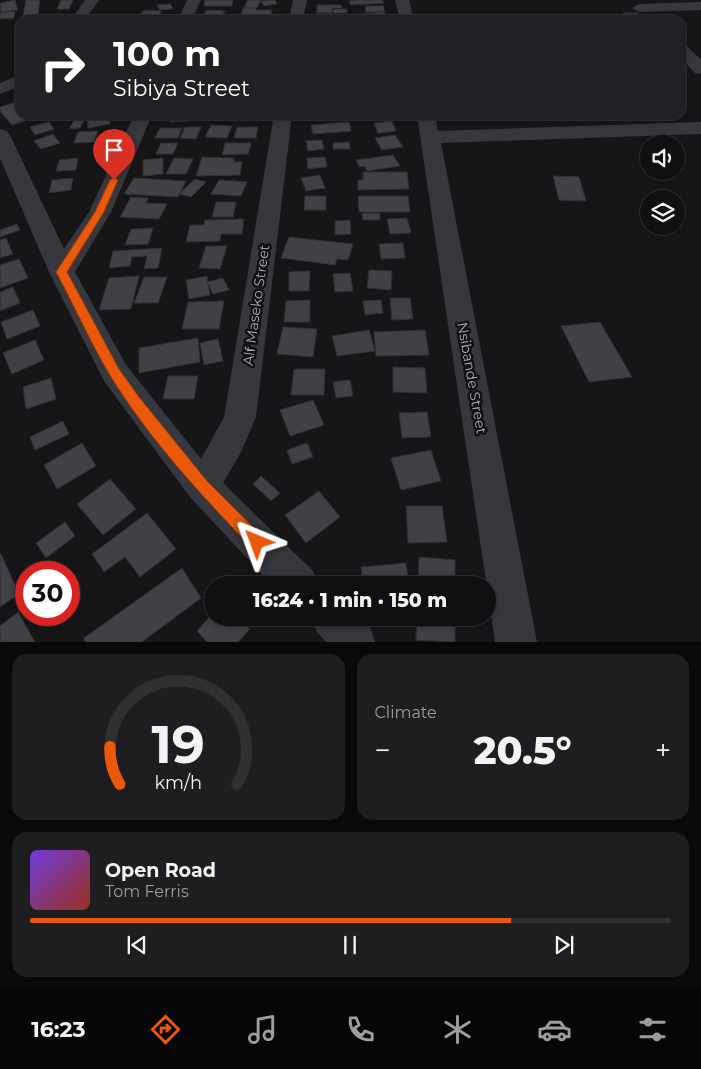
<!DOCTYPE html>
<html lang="en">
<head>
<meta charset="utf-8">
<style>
  body { margin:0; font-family:Montserrat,sans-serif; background:#1e1e20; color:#f1f3f6; height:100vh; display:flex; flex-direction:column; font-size:19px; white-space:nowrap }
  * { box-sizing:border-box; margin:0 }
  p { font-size:16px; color:#9c9d9f }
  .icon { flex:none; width:28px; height:28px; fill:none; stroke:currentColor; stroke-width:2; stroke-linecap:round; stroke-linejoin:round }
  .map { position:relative; height:642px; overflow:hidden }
  .sheet { display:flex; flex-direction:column; gap:12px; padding:12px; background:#09090a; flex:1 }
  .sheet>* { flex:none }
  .banner { position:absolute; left:15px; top:15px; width:671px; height:105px; border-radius:15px; box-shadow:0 2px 8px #0003,0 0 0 1px #303032; background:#202124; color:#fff; overflow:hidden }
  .buttons { position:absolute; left:640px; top:135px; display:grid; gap:10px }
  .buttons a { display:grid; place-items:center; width:45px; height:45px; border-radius:50%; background:#101012; box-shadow:0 2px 8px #0003,0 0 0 1px #303032; font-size:25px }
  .speed { position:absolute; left:15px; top:561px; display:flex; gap:10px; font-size:25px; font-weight:700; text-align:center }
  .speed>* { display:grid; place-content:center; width:65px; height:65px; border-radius:50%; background:#101012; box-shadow:0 2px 8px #0003,0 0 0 1px #303032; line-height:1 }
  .speed .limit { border:8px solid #d22; background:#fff; color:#111 }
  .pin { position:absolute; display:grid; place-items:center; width:42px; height:42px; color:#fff; margin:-51px -21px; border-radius:50% 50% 50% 0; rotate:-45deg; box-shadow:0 0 5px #0007 }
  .pin .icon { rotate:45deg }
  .me { position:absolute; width:55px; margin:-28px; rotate:316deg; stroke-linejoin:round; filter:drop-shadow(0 0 4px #0008) }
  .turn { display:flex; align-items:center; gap:18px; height:105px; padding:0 15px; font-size:22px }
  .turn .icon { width:65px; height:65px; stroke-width:2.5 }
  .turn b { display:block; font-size:35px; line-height:42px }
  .big { font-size:38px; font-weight:800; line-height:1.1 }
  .sheet .widget { flex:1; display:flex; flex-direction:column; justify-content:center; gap:8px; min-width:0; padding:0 18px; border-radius:15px; background:#1e1e20 }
  .sheet .dial { align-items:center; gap:0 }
  .dial svg { height:130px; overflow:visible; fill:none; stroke:#303032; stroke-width:7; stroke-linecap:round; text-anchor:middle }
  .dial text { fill:#f1f3f6; stroke:none }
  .song { display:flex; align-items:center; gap:15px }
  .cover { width:60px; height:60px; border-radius:8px; background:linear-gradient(135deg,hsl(260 70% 55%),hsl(10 70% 35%)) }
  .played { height:5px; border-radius:2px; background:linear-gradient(90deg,#ea580c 75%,#303032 75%) }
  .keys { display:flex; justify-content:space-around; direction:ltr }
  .heat { display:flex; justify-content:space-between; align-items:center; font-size:28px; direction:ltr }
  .sheet .tiles { flex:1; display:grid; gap:12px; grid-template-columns:1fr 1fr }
  .widget:last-child { grid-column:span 2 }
  .trip { position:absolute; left:204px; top:576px; width:292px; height:50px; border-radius:25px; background:#101012; box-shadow:0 2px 8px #0003,0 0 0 1px #303032; font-weight:800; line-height:50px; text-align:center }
  .tab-bar { display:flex; height:80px; justify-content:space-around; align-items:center; background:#060607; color:#9c9d9f }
  .tab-bar .icon { width:35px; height:35px }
  .tab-bar .selected { color:#ea580c }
  .tab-bar b { font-size:22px; color:#f1f3f6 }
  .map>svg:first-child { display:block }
</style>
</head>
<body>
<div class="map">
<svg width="701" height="642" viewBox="0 0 701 642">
  <rect width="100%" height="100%" fill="#161618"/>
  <!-- building -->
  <g fill="#404145" stroke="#303034">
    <path d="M15,0L18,10L1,12L0,3Z"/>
    <path d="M26,0H40L38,14L23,16Z"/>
    <path d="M61,0H73L69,9H57Z"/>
    <path d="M205,0H233L232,6H204Z"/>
    <path d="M248,0H261L257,8H244Z"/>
    <path d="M275,0L277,4L264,6L261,1Z"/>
    <path d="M357,0H382L384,3L351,5L349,1Z"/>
    <path d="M170,4L173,9L160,10L157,5Z"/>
    <path d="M317,5H341L342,8H332V13H317Z"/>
    <path d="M366,6H384V12H365Z"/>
    <path d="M243,8H256V10H272L271,15L241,16Z"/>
    <rect x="333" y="9" width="14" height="4"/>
    <path d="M144,10L162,11L155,20L137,19Z"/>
    <path d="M207,10L225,11L221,16L203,15Z"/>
    <path d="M15,11L14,18L0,19V13Z"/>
    <path d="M384,12L389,20H352L349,15Z"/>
    <path d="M623,13H638L645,19H631Z"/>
    <path d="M315,14H330L331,20H315Z"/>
    <path d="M20,101V115H44L12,125L0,111V107Z"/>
    <path d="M77,115H87L80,128L69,129Z"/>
    <path d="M109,115L110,124L88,128L87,119Z"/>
    <path d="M170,115H190L189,121L170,122Z"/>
    <path d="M233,115H252L253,120L233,121Z"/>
    <path d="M392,121L396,131L378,133L374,123Z"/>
    <path d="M49,122L54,129L35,135L30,127Z"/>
    <path d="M349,122L351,131L313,134L311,125Z"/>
    <path d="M211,125L232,126L227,138L205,137Z"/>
    <path d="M185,127H201L196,139L180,138Z"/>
    <path d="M237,127H258L256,138H234Z"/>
    <path d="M160,128H182L178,138H155Z"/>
    <path d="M98,131L94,142L74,143L78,132Z"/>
    <path d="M53,134L60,143L41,149L34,141Z"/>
    <path d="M395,135L403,147L382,150L375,138Z"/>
    <path d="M322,140L324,149L308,151L306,141Z"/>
    <path d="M349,142L350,149H333V143Z"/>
    <path d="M161,143H178L173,154H156Z"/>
    <path d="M225,143H251L248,154L222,155Z"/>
    <path d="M393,155L400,166L367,171L364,166L359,167L356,160Z"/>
    <path d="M202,157L234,158V162H242L240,175L196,176Z"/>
    <path d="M325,157L327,167L308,169L307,158Z"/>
    <path d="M78,158L76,170L56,171L59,160Z"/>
    <path d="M163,158V174L143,176V160Z"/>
    <path d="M174,158L193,159L186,174H166Z"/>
    <path d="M363,172H407L409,189L358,190V180H363Z"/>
    <path d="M320,175L325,188L306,191L301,178Z"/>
    <path d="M553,176L579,177L586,201L559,200Z"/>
    <path d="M73,178L71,190L49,193L52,180Z"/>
    <path d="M134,178L186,181L178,197L124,194Z"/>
    <path d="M195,179L206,182L191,197L179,194Z"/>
    <path d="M219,180L247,182L241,196L211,194Z"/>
    <path d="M305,196H326V210H304Z"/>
    <path d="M358,196H408L410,212H359Z"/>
    <path d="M131,197L148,198L146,203L167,204L159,219L120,217Z"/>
    <path d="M216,202H236L233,217H212Z"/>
    <path d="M362,213H380V220H363Z"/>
    <path d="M407,218L411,233L390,234L387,219Z"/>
    <path d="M244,219L242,234H221L220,241L186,242L190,225H204L205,220Z"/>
    <path d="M350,220L351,234L335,235V221Z"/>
    <path d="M17,224L20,230L0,237V230Z"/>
    <path d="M153,228L148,244L125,245L131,229Z"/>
    <path d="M289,237L353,244L348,260L337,259L335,265L281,258Z"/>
    <path d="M6,238L13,254L0,258V240Z"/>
    <path d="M403,243L405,258L381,259L379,244Z"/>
    <path d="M206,246H227L220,269L199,268Z"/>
    <path d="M162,248L158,268L144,269L147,256L132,257L130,266L109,268L113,251Z"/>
    <path d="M19,259L28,278L0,288V265Z"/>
    <path d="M369,270L392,271L391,290L367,288Z"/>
    <path d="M310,271L309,291H289V272Z"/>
    <path d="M350,273L353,291L335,292L333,274Z"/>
    <path d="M139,276L131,309L99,310L109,278Z"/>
    <path d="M207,276L210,295L189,299L186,280Z"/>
    <path d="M144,277H167L158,303H134Z"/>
    <path d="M223,278L229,290L213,294L207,282Z"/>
    <path d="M13,287L20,303L0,311V292Z"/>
    <path d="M390,298H410L413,319L392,320Z"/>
    <path d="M310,300V322H284L286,301Z"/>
    <path d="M381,300L383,313L365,315L363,301Z"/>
    <path d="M224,301L219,329H182L188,302Z"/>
    <path d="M33,310L40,326L7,339L1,322Z"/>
    <path d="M600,322L632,377L589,382L561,326Z"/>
    <path d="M283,327L317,329L313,357L277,354Z"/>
    <path d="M369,330L375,351L337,356L332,336Z"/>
    <path d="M425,330L429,355L376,356L374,332Z"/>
    <path d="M198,338L200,362L139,373V348Z"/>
    <path d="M218,339L223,361L204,365L200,343Z"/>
    <path d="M35,340L44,360L12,374L3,353Z"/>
    <path d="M393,367L425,368L427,393L393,392Z"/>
    <path d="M294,369H325L324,395H291Z"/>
    <path d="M168,376H198L194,399H163Z"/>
    <path d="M51,378L56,399L26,409L23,387Z"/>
    <path d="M350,380L353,396L336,398L333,382Z"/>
    <path d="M313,400L324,425L290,436L280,410Z"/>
    <path d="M427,412L431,437L402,438L399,413Z"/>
    <path d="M63,421L69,434L35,450L30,437Z"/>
    <path d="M82,443L96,466L57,489L44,465Z"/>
    <path d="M307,443L313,457L292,464L287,450Z"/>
    <path d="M431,450L441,481L401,490L391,458Z"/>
    <path d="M261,476L280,493L271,501L253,484Z"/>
    <path d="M110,479L136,509L103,535L77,504Z"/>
    <path d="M319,491L340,517L306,543L285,515Z"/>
    <path d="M406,506H442L447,542L408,543Z"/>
    <path d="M147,513L176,549L140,577L125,557L104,572L92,554Z"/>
    <path d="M65,522L75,536L46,558L36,543Z"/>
    <path d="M1,554L19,594L0,607V554Z"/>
    <path d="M419,557L455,560V585H418Z"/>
    <path d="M406,563L409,585H363L361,567Z"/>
    <path d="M182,568L201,598L142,642H85L84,638Z"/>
    <path d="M18,612L35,642H0V626Z"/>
    <path d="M212,614V618H239L250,629L238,642H207L197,631Z"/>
    <path d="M417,618H455V642L416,640Z"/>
  </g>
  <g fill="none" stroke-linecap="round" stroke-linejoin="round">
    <!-- minor -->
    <g fill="#37383d" fill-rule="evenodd">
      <path d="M85,0H99L85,20H71Z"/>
      <path d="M187,0H201L192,20H178Z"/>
      <path d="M293,0H307L303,20H289Z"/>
      <path d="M395,0H409L414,20H400Z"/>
      <path d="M701,2V10L639,12L632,8L639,4Z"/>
      <path d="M681,44L687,46L701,60V74L695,73L681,58Z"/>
      <path d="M20,75V86L0,94V83Z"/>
      <path d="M134,115H152L111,212L75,272L126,365L201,459L224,417L274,115H292L256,417L240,454L223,483L313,571L318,585H272L190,497L104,381L49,272L0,158V129L7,131L10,135L64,249L89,212Z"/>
      <path d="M417,115H435L438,131L701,122V134L441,143L537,642H495Z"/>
      <path d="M311,618H359L370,627L375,642H326L317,632Z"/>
    </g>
  </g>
  <!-- route -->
  <path fill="#ea580c" stroke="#983908" d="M114,177L118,180L104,212L67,272L119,369L139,397L207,481L263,537L265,542L263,548L257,550L252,548C201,495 150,440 111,377C91,344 75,307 56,272L95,212L110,180Z"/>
  <g text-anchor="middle" stroke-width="5" stroke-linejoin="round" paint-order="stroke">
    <!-- street labels -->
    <g font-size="14" fill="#a8adb8" stroke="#111113">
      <text transform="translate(256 305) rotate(-82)" y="5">Alf Maseko Street</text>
      <text transform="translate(472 378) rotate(80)" y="5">Nsibande Street</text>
    </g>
  </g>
</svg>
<div class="buttons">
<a><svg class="icon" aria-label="sound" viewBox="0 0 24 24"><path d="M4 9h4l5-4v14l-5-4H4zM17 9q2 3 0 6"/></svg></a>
<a><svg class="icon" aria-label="layers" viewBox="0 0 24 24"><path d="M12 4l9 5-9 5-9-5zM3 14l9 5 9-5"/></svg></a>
</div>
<div class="speed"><div class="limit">30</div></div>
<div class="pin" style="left:114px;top:180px;background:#d93025"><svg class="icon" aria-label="arrive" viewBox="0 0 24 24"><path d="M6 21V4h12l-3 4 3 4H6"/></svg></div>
<svg class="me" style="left:257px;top:542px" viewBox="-20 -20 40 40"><path d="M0-17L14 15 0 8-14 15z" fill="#ea580c" stroke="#fff" stroke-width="4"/></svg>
<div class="trip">16:24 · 1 min · 150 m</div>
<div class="banner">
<div class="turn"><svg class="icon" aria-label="right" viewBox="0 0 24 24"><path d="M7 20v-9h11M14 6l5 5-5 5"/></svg><div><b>100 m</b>Sibiya Street</div></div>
</div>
</div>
<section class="sheet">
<div class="tiles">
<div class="widget dial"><svg viewBox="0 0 100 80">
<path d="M14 69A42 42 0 1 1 86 69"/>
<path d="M14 69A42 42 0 0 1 8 46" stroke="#ea580c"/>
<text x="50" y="56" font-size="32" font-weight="700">19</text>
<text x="50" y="72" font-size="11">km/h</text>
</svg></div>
<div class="widget"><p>Climate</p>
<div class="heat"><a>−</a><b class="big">20.5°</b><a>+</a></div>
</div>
<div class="widget">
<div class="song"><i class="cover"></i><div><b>Open Road</b><p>Tom Ferris</p></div></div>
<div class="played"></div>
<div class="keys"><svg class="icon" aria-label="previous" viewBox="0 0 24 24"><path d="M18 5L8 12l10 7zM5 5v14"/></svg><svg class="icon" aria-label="pause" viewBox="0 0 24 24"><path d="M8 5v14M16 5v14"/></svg><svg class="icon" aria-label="next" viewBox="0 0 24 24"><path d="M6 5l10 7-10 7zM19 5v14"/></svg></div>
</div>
</div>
</section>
<nav class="tab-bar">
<b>16:23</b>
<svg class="icon selected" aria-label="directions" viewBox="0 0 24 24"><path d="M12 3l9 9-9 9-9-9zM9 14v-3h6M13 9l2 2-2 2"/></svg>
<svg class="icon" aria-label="music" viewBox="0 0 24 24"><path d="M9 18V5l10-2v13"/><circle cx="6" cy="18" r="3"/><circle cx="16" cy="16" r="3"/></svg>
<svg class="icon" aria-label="phone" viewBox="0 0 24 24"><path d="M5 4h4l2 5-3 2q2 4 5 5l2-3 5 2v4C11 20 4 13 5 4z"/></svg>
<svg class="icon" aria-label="climate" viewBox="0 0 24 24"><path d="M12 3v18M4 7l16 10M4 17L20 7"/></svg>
<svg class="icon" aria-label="car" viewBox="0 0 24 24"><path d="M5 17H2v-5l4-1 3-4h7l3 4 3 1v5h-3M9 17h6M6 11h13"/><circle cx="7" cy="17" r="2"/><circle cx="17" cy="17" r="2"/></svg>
<svg class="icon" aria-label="filters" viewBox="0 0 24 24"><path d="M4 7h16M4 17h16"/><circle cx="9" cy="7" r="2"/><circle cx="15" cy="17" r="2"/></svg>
</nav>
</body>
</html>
